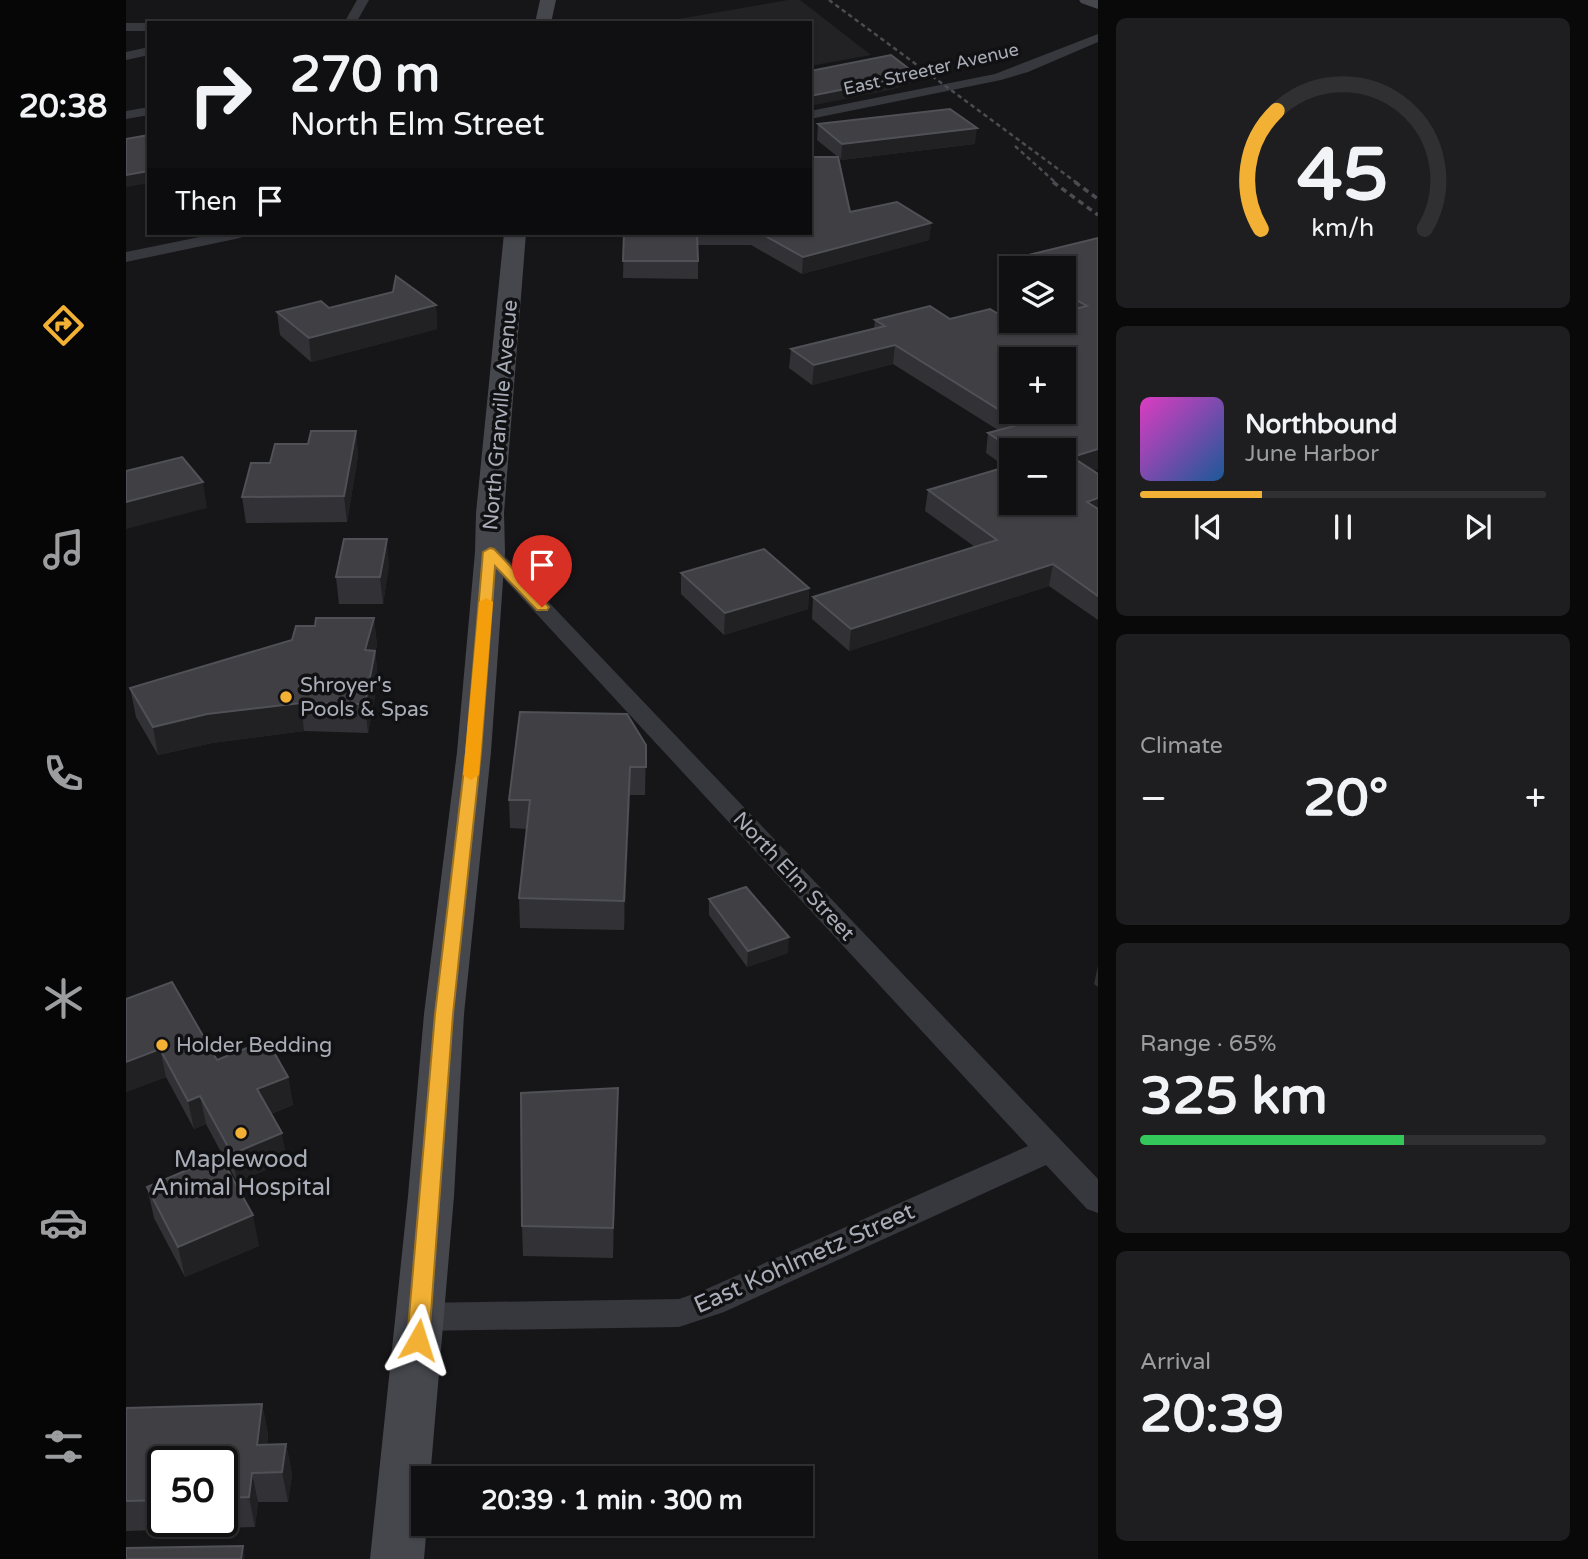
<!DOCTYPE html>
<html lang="en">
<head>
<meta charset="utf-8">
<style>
  body { margin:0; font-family:"Varela Round",sans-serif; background:#1e1e20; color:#f1f3f6; height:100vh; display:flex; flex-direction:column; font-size:26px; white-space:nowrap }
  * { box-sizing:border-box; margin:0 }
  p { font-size:23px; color:#9c9d9f }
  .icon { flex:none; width:38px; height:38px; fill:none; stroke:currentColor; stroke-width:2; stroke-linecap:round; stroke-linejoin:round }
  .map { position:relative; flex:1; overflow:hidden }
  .panel { display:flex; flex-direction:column; gap:18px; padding:18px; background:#09090a; width:490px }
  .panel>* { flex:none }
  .guide { position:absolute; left:21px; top:21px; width:665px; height:214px; border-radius:0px; box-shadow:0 2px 5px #0004,0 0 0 2px #303032; background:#101012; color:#f1f3f6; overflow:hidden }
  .fabs { position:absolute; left:873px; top:256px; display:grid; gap:14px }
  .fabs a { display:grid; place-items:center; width:77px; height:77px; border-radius:0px; background:#101012; box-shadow:0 2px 5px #0004,0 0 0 2px #303032; font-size:35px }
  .speed { position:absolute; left:21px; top:1446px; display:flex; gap:14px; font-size:35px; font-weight:700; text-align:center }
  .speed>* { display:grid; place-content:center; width:91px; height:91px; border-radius:50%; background:#101012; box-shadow:0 2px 5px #0004,0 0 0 2px #303032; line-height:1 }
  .speed .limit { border:4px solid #111; border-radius:10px; background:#fff; color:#111 }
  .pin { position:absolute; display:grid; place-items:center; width:60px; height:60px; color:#fff; margin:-72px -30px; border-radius:50% 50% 50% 0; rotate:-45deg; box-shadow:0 0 7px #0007 }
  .pin .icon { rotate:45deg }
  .me { position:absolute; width:77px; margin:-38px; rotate:6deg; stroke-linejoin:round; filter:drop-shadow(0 0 5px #0008) }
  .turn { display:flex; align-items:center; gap:24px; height:147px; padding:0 28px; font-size:32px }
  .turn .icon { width:91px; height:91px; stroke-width:2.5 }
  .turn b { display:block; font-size:49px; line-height:60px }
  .then { display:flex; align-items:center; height:66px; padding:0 28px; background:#0003; gap:14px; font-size:26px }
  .big { font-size:52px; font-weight:700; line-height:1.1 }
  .panel .widget { flex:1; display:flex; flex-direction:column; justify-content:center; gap:10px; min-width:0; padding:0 24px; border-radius:10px; background:#1e1e20 }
  .panel .dial { align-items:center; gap:0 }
  .dial svg { height:182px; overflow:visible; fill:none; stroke:#303032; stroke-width:7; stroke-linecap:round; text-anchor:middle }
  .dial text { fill:#f1f3f6; stroke:none }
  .song { display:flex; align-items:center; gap:21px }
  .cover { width:84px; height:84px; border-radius:10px; background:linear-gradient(135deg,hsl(310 70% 55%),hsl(210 70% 35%)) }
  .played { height:7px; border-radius:4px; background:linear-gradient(90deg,#f2b134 30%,#303032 30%) }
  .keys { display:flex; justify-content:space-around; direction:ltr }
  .heat { display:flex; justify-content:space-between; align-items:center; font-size:38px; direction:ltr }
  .charge { height:10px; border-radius:5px; background:linear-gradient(90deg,#34c759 65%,#303032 0) }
  .trip { position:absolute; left:285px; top:1466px; width:402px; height:70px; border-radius:0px; background:#101012; box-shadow:0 2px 5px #0004,0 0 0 2px #303032; font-weight:700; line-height:70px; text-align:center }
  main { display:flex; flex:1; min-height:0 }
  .dock { display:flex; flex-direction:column; width:126px; justify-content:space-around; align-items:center; background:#060607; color:#9c9d9f }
  .dock .icon { width:49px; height:49px }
  .dock .active { color:#f2b134 }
  .dock b { font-size:32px; color:#f1f3f6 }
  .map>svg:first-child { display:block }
</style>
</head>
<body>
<main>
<nav class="dock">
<b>20:38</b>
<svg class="icon active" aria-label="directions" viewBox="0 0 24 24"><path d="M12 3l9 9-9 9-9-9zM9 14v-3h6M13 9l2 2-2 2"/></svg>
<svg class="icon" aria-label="music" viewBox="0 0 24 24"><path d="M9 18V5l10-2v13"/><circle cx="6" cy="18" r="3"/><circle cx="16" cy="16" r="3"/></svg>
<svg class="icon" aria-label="phone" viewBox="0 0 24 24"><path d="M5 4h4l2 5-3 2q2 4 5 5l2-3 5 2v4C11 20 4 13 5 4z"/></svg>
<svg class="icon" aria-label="climate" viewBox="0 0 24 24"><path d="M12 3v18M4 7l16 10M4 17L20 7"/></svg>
<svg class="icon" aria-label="car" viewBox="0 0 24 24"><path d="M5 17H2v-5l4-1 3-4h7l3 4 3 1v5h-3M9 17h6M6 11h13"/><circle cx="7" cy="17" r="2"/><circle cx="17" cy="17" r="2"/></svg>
<svg class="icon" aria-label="filters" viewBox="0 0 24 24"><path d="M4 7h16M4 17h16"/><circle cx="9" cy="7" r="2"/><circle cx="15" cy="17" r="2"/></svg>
</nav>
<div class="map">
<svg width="972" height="1559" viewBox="0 0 972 1559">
  <rect width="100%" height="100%" fill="#161618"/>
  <!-- built -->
  <path fill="#222225" d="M662,0H674L745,55L684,66V23H529Z"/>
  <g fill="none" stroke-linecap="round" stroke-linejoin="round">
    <!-- street -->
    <g fill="#37383d" fill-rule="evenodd">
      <path d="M231,0H243L230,23H218Z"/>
      <rect x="0" y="23" width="23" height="8"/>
      <path d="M972,34V42L902,72L875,80L684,119V111L869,74Z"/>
      <path d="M23,47V55L0,60V52Z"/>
      <path d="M23,107V115L0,119V111Z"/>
      <path d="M93,233H122L114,238L0,262V252Z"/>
      <path d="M364,546L371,548L972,1179V1213L961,1209L920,1165L598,1312L553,1327L294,1331L282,1327L277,1317L282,1307L294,1303L553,1299L576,1291L902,1146L357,556L354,552L357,548Z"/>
    </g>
    <!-- secondary -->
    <g fill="#45474d" fill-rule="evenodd">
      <path d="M414,0H430L425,23H409Z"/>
      <path d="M953,0H972V9L955,3Z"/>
      <path d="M378,233H400L378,513L379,552L365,752L338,1014L328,1196L304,1479H298V1524H301L298,1559H244L282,1196L298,1014L331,752L349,552L350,513Z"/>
    </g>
    <!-- rail-far1 -->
    <g stroke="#4a4c52" stroke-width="2.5" stroke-dasharray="4.5 3.5" stroke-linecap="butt">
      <path d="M703,0L951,183"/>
      <path d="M889,146L930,183"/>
    </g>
    <!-- rail -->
    <g stroke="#4a4c52" stroke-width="3.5" stroke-dasharray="6 4.5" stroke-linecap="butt">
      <path d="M927,182L972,215"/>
      <path d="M949,182L972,199"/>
    </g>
  </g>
  <!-- wall -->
  <g fill="#323236" fill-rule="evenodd">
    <path d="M692,124L849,144L715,160L713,157L724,212L805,223L803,240L676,274L625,245H572V279L497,278L498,233H684L712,157L691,140Z"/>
    <path d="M972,238V469L966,470L972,474V620L923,586L723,651L686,619L687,597L849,547L799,511L802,490L880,467L860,453L862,433L872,430L767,364L686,385L663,368L665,349L748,329L749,320L824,319L889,324L938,320V268H901L902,255ZM886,450H938L886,502Z"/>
    <path d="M310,305L311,329L185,362L154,335L151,312Z"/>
    <path d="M230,431L232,456L221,522L120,523L116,497L144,463L182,444Z"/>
    <path d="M263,565L257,604H213L210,577Z"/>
    <path d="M555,573L683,588L682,609L598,635L555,594Z"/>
    <path d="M248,618L251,646L249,651L252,678L242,733L178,731L86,743L32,755L10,717L4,688L166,640L189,626Z"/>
    <path d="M520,745L519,795H504L498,930L394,928L393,898L401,829L384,828L383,800Z"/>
    <path d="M583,899L662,953L621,967L583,915Z"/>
    <path d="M972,966V987L968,984Z"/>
    <path d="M0,999L91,1060L162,1077L167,1105L145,1114L161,1161L111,1182L80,1124L68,1129L40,1077L0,1092Z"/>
    <path d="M491,1118L487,1258L397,1256L396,1226Z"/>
    <path d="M21,1187L133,1246L59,1277L28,1218Z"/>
    <path d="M136,1404L142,1434L141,1445L160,1444L166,1474L162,1502H132L129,1527L0,1531V1408ZM37,1461H96V1521H37Z"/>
  </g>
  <!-- shaded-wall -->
  <g fill="#212124">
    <path d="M787,72L786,82L768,89L684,106V96Z"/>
    <path d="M851,128L849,144L715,160L716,144Z"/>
    <path d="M23,171V183L0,187V175Z"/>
    <path d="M805,223L803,240L676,274L677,257Z"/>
    <path d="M310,305L311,329L185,362L183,338Z"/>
    <path d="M769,345L767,364L686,385L688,365Z"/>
    <path d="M230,431L232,456L221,522L218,496Z"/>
    <path d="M972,449V469L942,478L946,457Z"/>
    <path d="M77,482L81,508L0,529V502Z"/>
    <path d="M972,498V518L961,502Z"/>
    <path d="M261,539L263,565L257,604L254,577Z"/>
    <path d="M927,564L923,586L723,651L725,629Z"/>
    <path d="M683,588L682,609L598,635L599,613Z"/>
    <path d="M248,618L251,646L249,651L252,678L242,733L239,704V650Z"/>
    <path d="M175,703L178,731L86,743L32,755L27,727L81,714Z"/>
    <path d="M504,767V795L498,930V901Z"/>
    <path d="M663,937L662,953L621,967L622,951Z"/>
    <path d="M34,1049L40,1077L0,1092V1062Z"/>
    <path d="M162,1077L167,1105L136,1117L131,1089Z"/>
    <path d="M492,1088L491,1118L487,1258V1228Z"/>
    <path d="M74,1096L80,1124L68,1129L62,1101Z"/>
    <path d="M156,1133L161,1161L111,1182L106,1154Z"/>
    <path d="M127,1215L133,1246L59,1277L52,1247Z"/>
    <path d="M136,1404L142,1434L137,1472L131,1445Z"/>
    <path d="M160,1444L166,1474L162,1502L156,1472Z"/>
    <path d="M126,1473L132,1502L129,1527L123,1497Z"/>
    <path d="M117,1546L119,1559H115Z"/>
  </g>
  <!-- building -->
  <g fill="#3f3f44" stroke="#4f5156" stroke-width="2" fill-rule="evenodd">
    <path d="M765,55L787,72L769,79L684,96V71Z"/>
    <path d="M824,109L851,128L716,144L692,124Z"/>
    <path d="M23,135V171L0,175V139Z"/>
    <path d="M684,157H712L724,212L771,202L805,223L677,257L634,233H684Z"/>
    <path d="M498,233H571L572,261H497Z"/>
    <path d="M972,238V449L946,457L972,474V498L961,502L972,509V596L927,564L725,629L687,597L871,540L802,490L886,465V502H938V450H888L862,433L896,424L769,345L688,365L665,349L759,326L749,320L804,306L824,319L864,309L889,324L905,320H938V312L961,306L938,293V268H902L918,264L902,255ZM886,359H938V411H886Z"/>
    <path d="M270,276L310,305L183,338L151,312L195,301L203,308L267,292Z"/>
    <path d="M185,431H230L218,496L116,497L125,463H144L149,444H182Z"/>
    <path d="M56,457L77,482L0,502V471Z"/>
    <path d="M218,539H261L254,577H210Z"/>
    <path d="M638,549L683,588L599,613L555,573Z"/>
    <path d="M190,618H248L239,650L249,651L239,704L175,703L81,714L27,727L4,688L166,640L170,626H189Z"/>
    <path d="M394,712L501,714L520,745V767H504L498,901L393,898L404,800H383Z"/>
    <path d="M620,887L663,937L622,951L583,899Z"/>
    <path d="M46,982L91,1060L141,1040L162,1077L131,1089L156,1133L106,1154L74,1096L62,1101L34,1049L0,1062V999Z"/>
    <path d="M492,1088L487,1228L396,1226L395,1093Z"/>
    <path d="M94,1156L127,1215L52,1247L21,1187Z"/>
    <path d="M136,1404L131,1445L160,1444L156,1472L126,1473L123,1497L96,1498V1461H37V1500L0,1501V1408Z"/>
    <path d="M117,1546L115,1559H0V1548Z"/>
  </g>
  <!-- route -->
  <path fill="#f2b134" stroke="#9d7322" stroke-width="2" d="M364,548L368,549L423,607L421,610H411L369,566L355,752L327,1014L303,1340L300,1347L292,1350L284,1347L281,1340L309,1014L340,752L357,552Z"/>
  <!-- slow -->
  <path fill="#f59e0b" d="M360,598L367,602L353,775L345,780L337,775L353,602Z"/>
  <!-- markers -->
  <g fill="#f2b134" stroke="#111113" stroke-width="2.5">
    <circle cx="160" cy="697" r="7"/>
    <circle cx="36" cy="1045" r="7"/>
    <circle cx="115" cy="1133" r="7"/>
  </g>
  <g text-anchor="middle" stroke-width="7" stroke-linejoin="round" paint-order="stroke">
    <!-- far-street labels -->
    <g font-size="18" fill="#a8adb8" stroke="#111113">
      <text transform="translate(805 69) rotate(-13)" y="6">East Streeter Avenue</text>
    </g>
    <!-- street labels -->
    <g font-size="21" fill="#a8adb8" stroke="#111113">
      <text transform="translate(374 415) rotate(-85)" y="7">North Granville Avenue</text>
      <text transform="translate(668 876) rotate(47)" y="7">North Elm Street</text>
    </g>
    <!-- poi labels -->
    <g font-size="21" fill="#a8adb8" stroke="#111113" text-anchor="start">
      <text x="174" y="692">Shroyer's<tspan x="174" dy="24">Pools &amp; Spas</tspan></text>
      <text x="50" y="1052">Holder Bedding</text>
    </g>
    <!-- near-poi labels -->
    <g font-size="24" fill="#a8adb8" stroke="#111113">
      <text x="115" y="1167">Maplewood<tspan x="115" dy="28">Animal Hospital</tspan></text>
    </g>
    <!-- near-street labels -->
    <g font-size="24" fill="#a8adb8" stroke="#111113">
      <text transform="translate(678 1258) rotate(-24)" y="8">East Kohlmetz Street</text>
    </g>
  </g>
</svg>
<div class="fabs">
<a><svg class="icon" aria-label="layers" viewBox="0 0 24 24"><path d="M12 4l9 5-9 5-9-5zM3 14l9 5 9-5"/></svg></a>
<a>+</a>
<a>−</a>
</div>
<div class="speed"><div class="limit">50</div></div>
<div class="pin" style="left:416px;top:607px;background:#d93025"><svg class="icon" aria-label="arrive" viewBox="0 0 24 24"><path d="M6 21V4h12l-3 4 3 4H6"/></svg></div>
<svg class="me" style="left:292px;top:1340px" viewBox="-20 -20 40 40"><path d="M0-17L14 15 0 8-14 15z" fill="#f2b134" stroke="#fff" stroke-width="4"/></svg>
<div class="trip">20:39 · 1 min · 300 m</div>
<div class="guide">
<div class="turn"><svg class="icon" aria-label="right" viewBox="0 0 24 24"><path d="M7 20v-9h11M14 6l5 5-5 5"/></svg><div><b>270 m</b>North Elm Street</div></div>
<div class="then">Then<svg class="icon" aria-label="arrive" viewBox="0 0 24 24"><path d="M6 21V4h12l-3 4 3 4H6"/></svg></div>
</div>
</div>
<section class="panel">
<div class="widget dial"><svg viewBox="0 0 100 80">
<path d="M14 69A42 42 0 1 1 86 69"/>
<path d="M14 69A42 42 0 0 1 21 17" stroke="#f2b134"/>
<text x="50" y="56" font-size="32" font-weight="700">45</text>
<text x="50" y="72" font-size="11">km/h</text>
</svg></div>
<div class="widget">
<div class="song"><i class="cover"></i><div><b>Northbound</b><p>June Harbor</p></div></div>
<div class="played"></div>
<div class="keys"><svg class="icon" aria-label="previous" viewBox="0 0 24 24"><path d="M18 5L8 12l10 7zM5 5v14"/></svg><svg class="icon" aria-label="pause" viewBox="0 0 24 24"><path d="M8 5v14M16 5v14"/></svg><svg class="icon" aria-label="next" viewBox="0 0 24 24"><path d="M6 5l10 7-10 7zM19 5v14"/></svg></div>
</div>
<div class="widget"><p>Climate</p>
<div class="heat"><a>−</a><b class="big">20°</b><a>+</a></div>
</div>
<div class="widget"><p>Range · 65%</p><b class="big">325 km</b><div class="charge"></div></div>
<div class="widget"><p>Arrival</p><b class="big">20:39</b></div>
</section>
</main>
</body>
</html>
